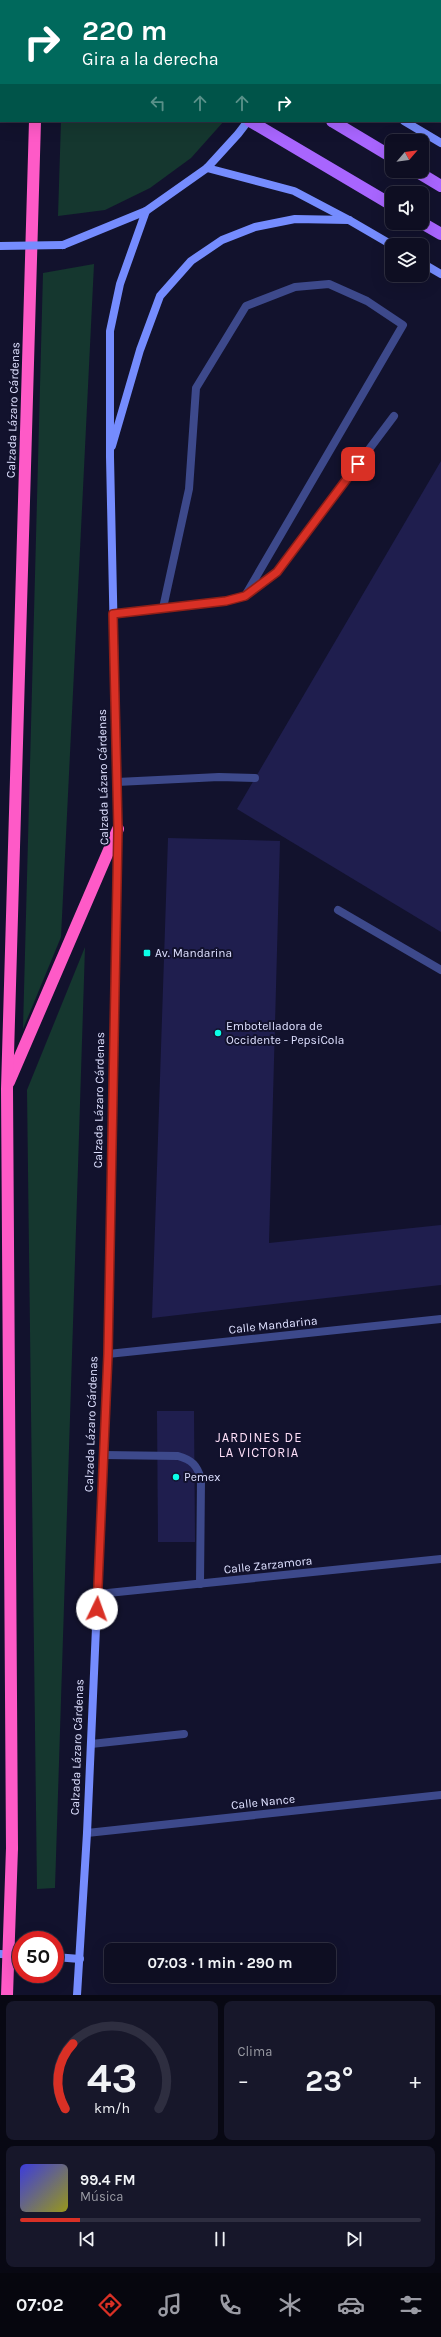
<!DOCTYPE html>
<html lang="es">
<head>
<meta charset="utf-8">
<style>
  body { margin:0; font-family:Karla,sans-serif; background:#17172a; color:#f1f3f6; height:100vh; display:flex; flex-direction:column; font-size:15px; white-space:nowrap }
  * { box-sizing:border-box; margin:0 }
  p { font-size:13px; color:#9b9ca5 }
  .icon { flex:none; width:22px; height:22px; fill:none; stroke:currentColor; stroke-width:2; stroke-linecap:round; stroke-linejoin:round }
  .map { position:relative; height:1995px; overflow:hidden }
  .drawer { display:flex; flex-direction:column; gap:6px; padding:6px; background:#080813; flex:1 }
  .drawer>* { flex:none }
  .top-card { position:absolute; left:0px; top:0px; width:441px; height:122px; box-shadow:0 4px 16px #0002,0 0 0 1px #2e2e40; background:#00695c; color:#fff; overflow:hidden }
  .needle { width:26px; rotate:62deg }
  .tools { position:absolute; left:385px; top:134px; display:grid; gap:8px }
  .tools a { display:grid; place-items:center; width:44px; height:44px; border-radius:8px; background:#0e0e22; box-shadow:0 4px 16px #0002,0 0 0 1px #2e2e40; font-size:20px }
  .speed { position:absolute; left:12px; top:1931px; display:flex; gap:8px; font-size:20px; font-weight:700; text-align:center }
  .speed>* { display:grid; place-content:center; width:52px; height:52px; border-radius:50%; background:#0e0e22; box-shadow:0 4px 16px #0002,0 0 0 1px #2e2e40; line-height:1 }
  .speed .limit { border:6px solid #d22; background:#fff; color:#111 }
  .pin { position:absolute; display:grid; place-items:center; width:34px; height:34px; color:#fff; margin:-17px; border-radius:8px; box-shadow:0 2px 6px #0006 }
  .me { position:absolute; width:44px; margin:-22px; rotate:3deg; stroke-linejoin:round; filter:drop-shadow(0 0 3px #0008) }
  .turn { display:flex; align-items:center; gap:14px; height:84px; padding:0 16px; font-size:18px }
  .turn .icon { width:52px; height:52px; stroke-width:2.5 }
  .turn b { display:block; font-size:28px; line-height:34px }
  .lanes { display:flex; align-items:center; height:38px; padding:0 16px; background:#0003; justify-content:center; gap:20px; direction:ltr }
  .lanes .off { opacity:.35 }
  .big { font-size:30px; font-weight:700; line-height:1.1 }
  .drawer .widget { flex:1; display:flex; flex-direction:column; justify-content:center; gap:6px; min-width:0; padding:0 14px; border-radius:8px; background:#17172a }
  .drawer .dial { align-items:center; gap:0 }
  .dial svg { height:104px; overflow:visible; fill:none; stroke:#2e2e40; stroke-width:7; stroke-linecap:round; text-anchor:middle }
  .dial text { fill:#f1f3f6; stroke:none }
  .song { display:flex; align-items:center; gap:12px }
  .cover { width:48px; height:48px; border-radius:6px; background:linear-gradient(135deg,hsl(240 70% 55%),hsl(60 70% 35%)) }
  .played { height:4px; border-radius:2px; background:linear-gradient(90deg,#d93025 15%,#2e2e40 15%) }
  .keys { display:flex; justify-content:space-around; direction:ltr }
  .heat { display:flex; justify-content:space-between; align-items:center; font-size:22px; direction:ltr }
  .drawer .tiles { flex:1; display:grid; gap:6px; grid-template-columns:1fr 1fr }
  .widget:last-child { grid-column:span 2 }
  .trip { position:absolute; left:104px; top:1943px; width:232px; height:40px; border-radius:8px; background:#0e0e22; box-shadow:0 4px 16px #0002,0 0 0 1px #2e2e40; font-weight:700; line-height:40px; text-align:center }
  .menu { display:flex; height:64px; justify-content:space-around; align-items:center; background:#06060e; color:#9b9ca5 }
  .menu .icon { width:28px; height:28px }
  .menu .on { color:#d93025 }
  .menu b { font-size:18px; color:#f1f3f6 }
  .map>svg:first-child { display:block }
</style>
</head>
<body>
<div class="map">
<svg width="441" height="1995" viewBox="0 0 441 1995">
  <rect width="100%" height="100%" fill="#12122d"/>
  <!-- green -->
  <g fill="#15372f">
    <path d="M65,0H272L65,1Z"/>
    <path d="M61,121H224L191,158L150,188L105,210L58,216Z"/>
    <path d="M94,264L61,937L23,1029L43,273Z"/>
    <path d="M85,947L55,1888L37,1889L27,1090Z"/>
  </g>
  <!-- building -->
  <g fill="#1f1e4e">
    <path d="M441,461V932L237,809Z"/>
    <path d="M168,838L280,841L269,1243L441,1225V1285L152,1318Z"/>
    <path d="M157,1411H194L195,1542H158Z"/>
  </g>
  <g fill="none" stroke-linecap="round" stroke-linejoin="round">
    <!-- lane -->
    <g stroke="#3d498b" stroke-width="8">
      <path d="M415,1L416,0"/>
      <path d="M163,608L189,489L196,388L246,306L295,287L329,284L367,301L403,325L245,596"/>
      <path d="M113,614L226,601L245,596L277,572L394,416"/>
      <path d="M117,782L219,777L255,778"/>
      <path d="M338,910L441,970"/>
      <path d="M103,1455L178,1456C192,1460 197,1465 201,1479L200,1584"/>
      <path d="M91,1744L184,1734"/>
    </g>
    <!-- street -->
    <g stroke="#3d498b" stroke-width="8">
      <path d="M108,1354L441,1319"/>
      <path d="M98,1594L441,1559"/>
      <path d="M87,1833L441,1795"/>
    </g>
    <!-- secondary -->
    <g stroke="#758cfe" stroke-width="8">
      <path d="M299,1V0"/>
      <path d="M404,121L441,143"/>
      <path d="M207,168L294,191L349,220L392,245"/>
      <path d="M63,245L146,211L207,168L238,134L248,121"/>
      <path d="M422,263L441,274"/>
      <path d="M112,446L140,350L160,296L191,261L222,240L255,227L295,219L349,220"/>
      <path d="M0,1954L21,1955"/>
      <path d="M55,1957L80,1959"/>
      <path d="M77,1995L87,1833L108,1354L118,829L110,457V331L120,284L146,211"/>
    </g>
    <!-- primary -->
    <g stroke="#a865fe" stroke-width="12">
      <path d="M46,0L47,1"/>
      <path d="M129,0L131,1"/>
      <path d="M250,121L392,205"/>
      <path d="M332,121L392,157"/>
      <path d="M416,171L441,186"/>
      <path d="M422,223L441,234"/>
    </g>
    <!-- highway -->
    <g stroke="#fe5ac7" stroke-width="12">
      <path d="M39,1V0"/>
      <path d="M9,1082L118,829"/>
      <path d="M12,1848L7,1089L35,121"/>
    </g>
    <!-- secondary-bridge -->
    <path stroke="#758cfe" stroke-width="8" d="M0,246L63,245"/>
    <!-- highway-bridge -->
    <path stroke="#fe5ac7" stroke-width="12" d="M7,1995L12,1848"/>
  </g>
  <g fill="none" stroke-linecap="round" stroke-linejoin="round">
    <defs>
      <path id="route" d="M97,1609L108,1354L118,830L113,614L226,601L245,596L277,572L358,464"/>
    </defs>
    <!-- route casing -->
    <use href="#route" stroke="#8d1f18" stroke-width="10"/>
    <!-- route -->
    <use href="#route" stroke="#d93025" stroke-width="7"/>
  </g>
  <!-- markers -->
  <g fill="#0bfee8" stroke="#12122d" stroke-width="1.5">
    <rect x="143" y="949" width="8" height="8" rx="2"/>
    <circle cx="218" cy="1033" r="4"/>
    <circle cx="176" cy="1477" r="4"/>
  </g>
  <g text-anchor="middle" stroke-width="4" stroke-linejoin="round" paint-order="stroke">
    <!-- street labels -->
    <g font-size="12" fill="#dee0ff" stroke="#12122d">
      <text transform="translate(13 410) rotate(-88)" y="4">Calzada Lázaro Cárdenas</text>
      <text transform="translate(103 777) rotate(-91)" y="4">Calzada Lázaro Cárdenas</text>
      <text transform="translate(99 1100) rotate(-89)" y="4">Calzada Lázaro Cárdenas</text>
      <text transform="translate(273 1325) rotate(-6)" y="4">Calle Mandarina</text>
      <text transform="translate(91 1424) rotate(-88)" y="4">Calzada Lázaro Cárdenas</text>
      <text transform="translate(268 1565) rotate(-6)" y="4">Calle Zarzamora</text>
      <text transform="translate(77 1747) rotate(-88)" y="4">Calzada Lázaro Cárdenas</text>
      <text transform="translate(263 1802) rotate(-6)" y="4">Calle Nance</text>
    </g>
    <!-- poi labels -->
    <g font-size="12" fill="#dee0ff" stroke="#12122d" text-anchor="start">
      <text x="155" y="957">Av. Mandarina</text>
      <text x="226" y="1030">Embotelladora de<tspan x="226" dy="14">Occidente - PepsiCola</tspan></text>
      <text x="184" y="1481">Pemex</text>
    </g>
    <!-- neighbourhood labels -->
    <g font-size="13" letter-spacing="1" fill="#ffe0f9" stroke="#12122d">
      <text x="259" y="1442">JARDINES DE<tspan x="259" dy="15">LA VICTORIA</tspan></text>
    </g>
  </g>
</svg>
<div class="tools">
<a><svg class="needle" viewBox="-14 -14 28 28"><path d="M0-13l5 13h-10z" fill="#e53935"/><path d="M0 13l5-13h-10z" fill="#9b9ca5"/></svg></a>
<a><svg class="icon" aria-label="sound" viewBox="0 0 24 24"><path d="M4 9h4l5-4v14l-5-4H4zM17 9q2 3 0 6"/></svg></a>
<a><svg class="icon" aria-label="layers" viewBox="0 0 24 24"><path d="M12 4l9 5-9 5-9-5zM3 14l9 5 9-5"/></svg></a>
</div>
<div class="speed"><div class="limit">50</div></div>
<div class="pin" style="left:358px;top:464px;background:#d93025"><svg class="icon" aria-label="arrive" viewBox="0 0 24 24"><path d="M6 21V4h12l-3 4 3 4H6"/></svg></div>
<svg class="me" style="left:97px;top:1609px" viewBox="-20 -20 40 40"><circle r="19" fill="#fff"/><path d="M0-13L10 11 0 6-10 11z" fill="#d93025"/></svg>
<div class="trip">07:03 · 1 min · 290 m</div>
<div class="top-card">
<div class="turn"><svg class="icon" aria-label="right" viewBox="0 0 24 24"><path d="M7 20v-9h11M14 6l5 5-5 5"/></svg><div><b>220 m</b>Gira a la derecha</div></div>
<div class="lanes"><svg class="icon off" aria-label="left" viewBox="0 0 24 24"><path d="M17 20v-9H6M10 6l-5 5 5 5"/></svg><svg class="icon off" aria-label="ahead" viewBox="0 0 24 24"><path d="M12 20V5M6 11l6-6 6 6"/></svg><svg class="icon off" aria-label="ahead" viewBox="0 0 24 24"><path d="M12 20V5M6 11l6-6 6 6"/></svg><svg class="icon" aria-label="right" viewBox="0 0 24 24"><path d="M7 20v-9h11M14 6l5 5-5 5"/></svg></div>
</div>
</div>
<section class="drawer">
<div class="tiles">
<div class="widget dial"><svg viewBox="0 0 100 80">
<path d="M14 69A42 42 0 1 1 86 69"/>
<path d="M14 69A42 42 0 0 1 20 19" stroke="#d93025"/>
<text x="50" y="56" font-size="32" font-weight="700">43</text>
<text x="50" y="72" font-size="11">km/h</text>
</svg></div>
<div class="widget"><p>Clima</p>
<div class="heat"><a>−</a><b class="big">23°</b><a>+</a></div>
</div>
<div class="widget">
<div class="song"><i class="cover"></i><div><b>99.4 FM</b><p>Música</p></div></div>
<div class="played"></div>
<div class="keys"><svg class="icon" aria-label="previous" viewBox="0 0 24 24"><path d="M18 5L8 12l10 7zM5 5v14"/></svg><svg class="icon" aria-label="pause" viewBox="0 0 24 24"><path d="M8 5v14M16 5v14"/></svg><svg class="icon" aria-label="next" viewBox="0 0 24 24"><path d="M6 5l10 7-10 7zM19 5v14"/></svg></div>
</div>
</div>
</section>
<nav class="menu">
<b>07:02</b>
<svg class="icon on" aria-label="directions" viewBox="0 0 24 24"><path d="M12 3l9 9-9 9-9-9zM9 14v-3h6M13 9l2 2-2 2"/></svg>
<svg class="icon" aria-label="music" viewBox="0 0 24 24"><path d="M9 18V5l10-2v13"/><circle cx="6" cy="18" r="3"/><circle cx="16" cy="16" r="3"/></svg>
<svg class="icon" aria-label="phone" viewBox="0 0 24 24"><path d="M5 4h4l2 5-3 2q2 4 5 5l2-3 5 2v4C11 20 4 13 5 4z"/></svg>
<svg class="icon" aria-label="climate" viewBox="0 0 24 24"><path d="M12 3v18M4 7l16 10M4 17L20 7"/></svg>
<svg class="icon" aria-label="car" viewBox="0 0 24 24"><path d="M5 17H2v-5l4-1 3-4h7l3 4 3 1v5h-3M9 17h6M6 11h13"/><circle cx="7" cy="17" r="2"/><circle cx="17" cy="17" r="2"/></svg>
<svg class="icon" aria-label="filters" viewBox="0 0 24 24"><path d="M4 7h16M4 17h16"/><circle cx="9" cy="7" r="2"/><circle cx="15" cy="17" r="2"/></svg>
</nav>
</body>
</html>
